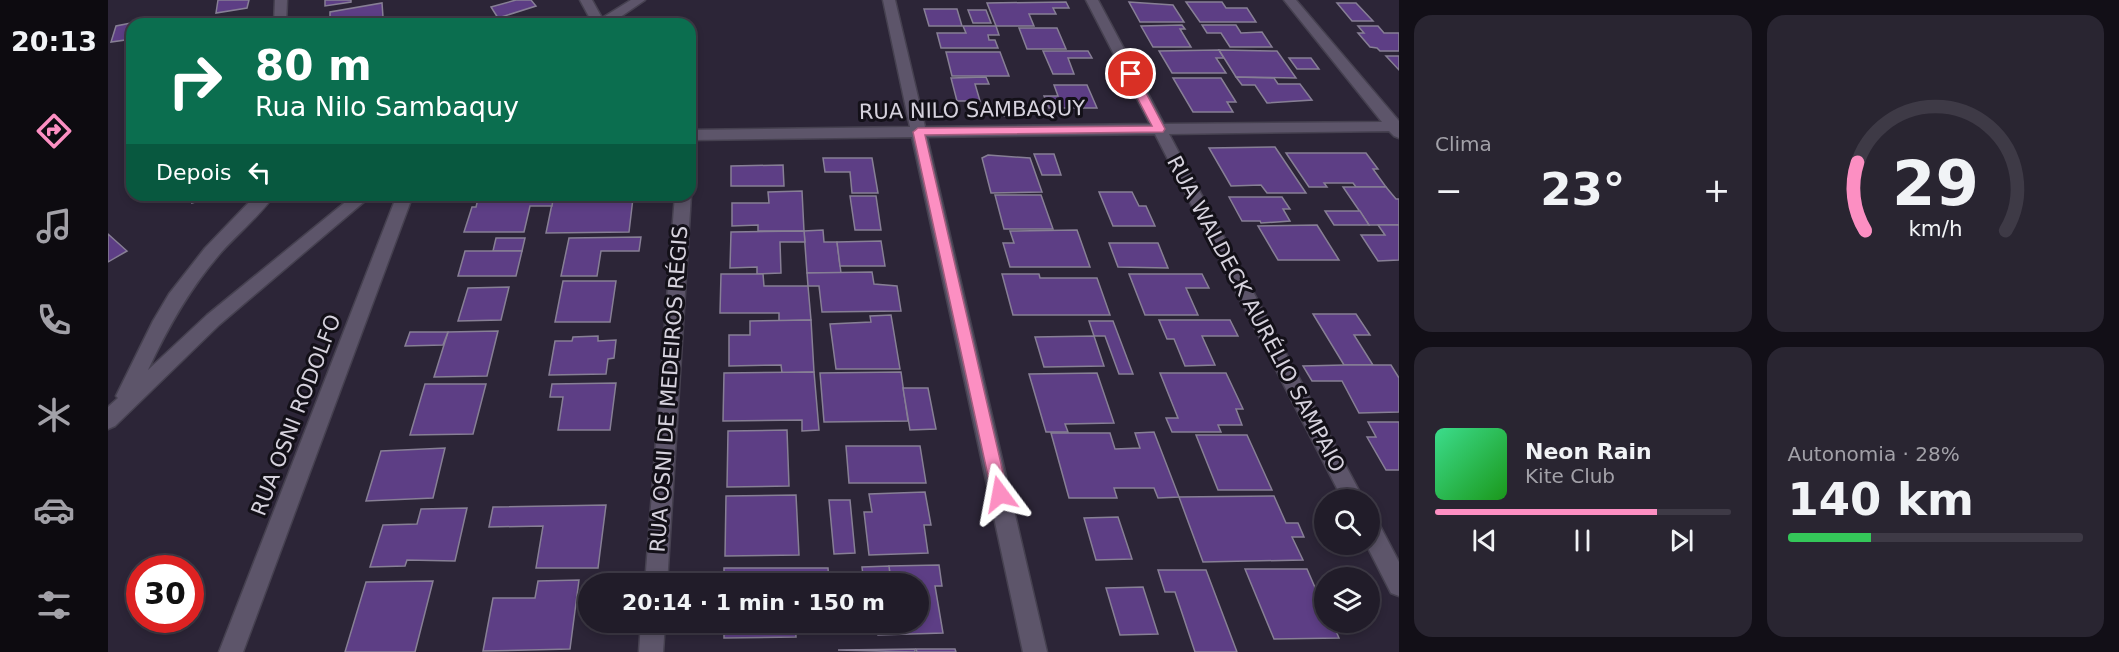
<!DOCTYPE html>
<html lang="pt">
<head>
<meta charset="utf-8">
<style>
  body { margin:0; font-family:"DejaVu Sans",sans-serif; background:#292531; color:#f1f3f6; height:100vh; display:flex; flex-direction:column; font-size:22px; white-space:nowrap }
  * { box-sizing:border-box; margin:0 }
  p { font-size:20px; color:#a2a1a8 }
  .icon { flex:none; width:33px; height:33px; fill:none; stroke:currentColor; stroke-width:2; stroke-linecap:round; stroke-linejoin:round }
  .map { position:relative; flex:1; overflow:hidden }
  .side { display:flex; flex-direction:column; gap:15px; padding:15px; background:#120f17; width:720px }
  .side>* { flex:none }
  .banner { position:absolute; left:18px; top:18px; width:570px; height:183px; border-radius:18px; box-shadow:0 3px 9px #0003,0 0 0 2px #3e3a46; background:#0b6e4f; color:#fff; overflow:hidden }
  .tools { position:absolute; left:1206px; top:489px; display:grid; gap:12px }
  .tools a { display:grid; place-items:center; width:66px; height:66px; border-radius:50%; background:#211c29; box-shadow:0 3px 9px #0003,0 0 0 2px #3e3a46; font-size:30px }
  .speed { position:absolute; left:18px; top:555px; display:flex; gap:12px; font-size:30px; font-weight:700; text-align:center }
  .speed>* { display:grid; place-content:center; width:78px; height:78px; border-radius:50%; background:#211c29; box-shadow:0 3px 9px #0003,0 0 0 2px #3e3a46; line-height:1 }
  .speed .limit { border:9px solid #d22; background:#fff; color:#111 }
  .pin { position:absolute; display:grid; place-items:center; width:51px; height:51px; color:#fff; margin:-26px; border:3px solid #fff; border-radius:50%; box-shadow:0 2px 6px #0007 }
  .me { position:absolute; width:66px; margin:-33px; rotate:347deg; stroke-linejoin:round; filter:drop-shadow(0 0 4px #0008) }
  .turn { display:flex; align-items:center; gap:21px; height:126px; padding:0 30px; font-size:27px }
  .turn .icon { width:78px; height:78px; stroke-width:2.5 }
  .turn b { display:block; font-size:42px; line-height:51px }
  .then { display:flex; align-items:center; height:57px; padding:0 30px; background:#0003; gap:12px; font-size:22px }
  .big { font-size:45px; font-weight:600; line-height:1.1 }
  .side .widget { flex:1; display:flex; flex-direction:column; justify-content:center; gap:9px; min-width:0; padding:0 21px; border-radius:18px; background:#292531 }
  .side .dial { align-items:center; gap:0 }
  .dial svg { height:156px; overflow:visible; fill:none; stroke:#3e3a46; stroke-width:7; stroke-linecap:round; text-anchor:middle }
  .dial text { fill:#f1f3f6; stroke:none }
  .song { display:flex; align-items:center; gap:18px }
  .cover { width:72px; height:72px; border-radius:9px; background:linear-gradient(135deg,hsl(150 70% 55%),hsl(120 70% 35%)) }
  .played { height:6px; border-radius:3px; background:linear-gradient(90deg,#fc8fc2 75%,#3e3a46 75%) }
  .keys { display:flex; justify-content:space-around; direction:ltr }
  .heat { display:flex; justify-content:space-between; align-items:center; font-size:33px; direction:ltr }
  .charge { height:9px; border-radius:4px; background:linear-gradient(90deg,#34c759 28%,#3e3a46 0) }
  .side .tiles { flex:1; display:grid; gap:15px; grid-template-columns:repeat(2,1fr) }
  .trip { position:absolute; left:470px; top:573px; width:351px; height:60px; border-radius:30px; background:#211c29; box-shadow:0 3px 9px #0003,0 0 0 2px #3e3a46; font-weight:600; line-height:60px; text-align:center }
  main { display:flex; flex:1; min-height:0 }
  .dock { display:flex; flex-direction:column; width:108px; justify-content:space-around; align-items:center; background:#0d0b10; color:#a2a1a8 }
  .dock .icon { width:42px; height:42px }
  .dock .active { color:#fc8fc2 }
  .dock b { font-size:27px; color:#f1f3f6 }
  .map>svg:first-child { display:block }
</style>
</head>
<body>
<main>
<nav class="dock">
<b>20:13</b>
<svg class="icon active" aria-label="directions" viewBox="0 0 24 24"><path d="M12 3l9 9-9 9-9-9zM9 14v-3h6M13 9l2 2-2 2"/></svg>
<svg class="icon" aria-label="music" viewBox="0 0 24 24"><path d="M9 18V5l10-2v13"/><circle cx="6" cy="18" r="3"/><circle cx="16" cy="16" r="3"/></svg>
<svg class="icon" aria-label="phone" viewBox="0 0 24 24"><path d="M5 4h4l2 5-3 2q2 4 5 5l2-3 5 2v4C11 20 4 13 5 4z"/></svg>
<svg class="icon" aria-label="climate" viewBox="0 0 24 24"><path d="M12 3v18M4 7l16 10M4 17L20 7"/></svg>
<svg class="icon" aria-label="car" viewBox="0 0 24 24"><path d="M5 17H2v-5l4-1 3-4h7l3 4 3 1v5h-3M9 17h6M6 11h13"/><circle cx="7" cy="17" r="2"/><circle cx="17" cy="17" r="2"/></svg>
<svg class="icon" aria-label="filters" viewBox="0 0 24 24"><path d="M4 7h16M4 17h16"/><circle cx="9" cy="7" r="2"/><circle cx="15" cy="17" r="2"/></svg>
</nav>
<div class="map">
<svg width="1291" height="652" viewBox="0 0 1291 652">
  <rect width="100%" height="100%" fill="#2c2537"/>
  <!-- building -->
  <g fill="#5d3e85" stroke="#877f95" stroke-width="1.5">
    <path d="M110,0H141L139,8L108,13Z"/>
    <path d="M217,0H243V2L217,6Z"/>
    <path d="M408,0H423L428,6L390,18L383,7Z"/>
    <path d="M958,2L961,8H945L948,14H921L926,26H888L879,3Z"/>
    <path d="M1021,2L1065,5L1076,22H1032Z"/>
    <path d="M1078,2H1114L1118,8H1139L1148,22H1092Z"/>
    <path d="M274,3L275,17L237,24H222V12Z"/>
    <path d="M1229,3H1248L1265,21H1244Z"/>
    <path d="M816,9H849L854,26H821Z"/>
    <path d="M860,10H878L883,23H865Z"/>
    <path d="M23,23L21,28H24V39L3,42L8,26Z"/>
    <path d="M1074,25L1077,29H1072L1083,47H1045L1033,26Z"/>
    <path d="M1094,25H1128L1133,33L1154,32L1164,47H1122L1113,33H1099Z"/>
    <path d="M855,26H888L891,35H880L881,40H887L890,48H833L829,33H858Z"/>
    <path d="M1250,26H1270L1276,33H1291V51H1272L1269,48L1262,47L1250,33H1256Z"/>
    <path d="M911,28H949L958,49H919Z"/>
    <path d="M1111,50L1116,58H1108L1118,73H1064L1051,51Z"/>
    <path d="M1111,50L1169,51L1188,78L1128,77Z"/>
    <path d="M935,51H980L984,58H960L966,74H945Z"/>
    <path d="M838,52H892L901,76H844Z"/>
    <path d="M1278,56H1291V70Z"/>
    <path d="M1181,58H1203L1211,69H1189Z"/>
    <path d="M878,77L881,84H867L872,101H849L843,78Z"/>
    <path d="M1128,77L1166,78L1170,84H1192L1204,100L1159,103L1147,85H1134Z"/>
    <path d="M1065,78H1113L1128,102H1119L1125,112H1085Z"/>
    <path d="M946,85H979L989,108H941L936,96H950Z"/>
    <path d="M893,106H916L920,116H896Z"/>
    <path d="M1167,147L1198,193H1159L1153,185L1123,186L1101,148Z"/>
    <path d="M1178,153H1258L1270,169H1265L1278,187H1248L1245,183H1216L1219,187H1201Z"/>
    <path d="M926,154H946L953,175H934Z"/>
    <path d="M880,155L922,158L934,192L883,193L874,158Z"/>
    <path d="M715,158H764L770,193H744L742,172H717Z"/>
    <path d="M675,165L676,186H623V166Z"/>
    <path d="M1235,187H1278L1288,199H1291V225H1261Z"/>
    <path d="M694,191L696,231H650V225L624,226V203H661L660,192Z"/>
    <path d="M991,192H1024L1031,206H1038L1047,226H1005Z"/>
    <path d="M85,195H113L84,203Z"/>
    <path d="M887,195H933L945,229H896Z"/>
    <path d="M742,196H768L773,230H747Z"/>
    <path d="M1121,197H1174L1182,209H1175L1182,221L1153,223L1152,221H1134Z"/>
    <path d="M525,198L521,232L438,233L445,199Z"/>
    <path d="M370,199H445L444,206H422L416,232H356L364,207H368Z"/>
    <path d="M1217,211H1252L1261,225H1226Z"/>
    <path d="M1209,225L1231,260H1170L1150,226Z"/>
    <path d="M1270,225H1291V260L1270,261L1253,235H1277Z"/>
    <path d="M715,230L716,242H729L733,273H699L696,231Z"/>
    <path d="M969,230L982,267H902L895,243H906L902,231Z"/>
    <path d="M696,231L697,242H672L673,273L649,274V267L622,268L623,232Z"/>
    <path d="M0,234L19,251L0,262Z"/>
    <path d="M533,237L531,251H493L489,276H453L461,238Z"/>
    <path d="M388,238H417L414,251H385Z"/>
    <path d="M773,241L777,266H732L729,242Z"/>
    <path d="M1001,243H1050L1060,268L1010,267Z"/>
    <path d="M357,251H414L408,276H350Z"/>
    <path d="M764,272L766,284L789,286L793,311L714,312L711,286H700L699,273Z"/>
    <path d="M613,274H655L656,286H700L703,320L671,321V313H612Z"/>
    <path d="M894,274H931L932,278H989L1002,315H905Z"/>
    <path d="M1021,274H1094L1101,288H1078L1090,315H1037Z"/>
    <path d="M455,281H508L502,322H447Z"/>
    <path d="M401,287L393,320L350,321L360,288Z"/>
    <path d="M1205,314H1248L1262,335H1246L1265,365H1236Z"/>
    <path d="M783,315L792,369H728L722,324L763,322L762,316Z"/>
    <path d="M703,320L706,372L674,373L673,365L621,366V335H642V321Z"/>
    <path d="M1051,320H1122L1130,336H1094L1107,365L1077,366L1066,339H1059Z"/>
    <path d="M981,321H1005L1025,374H1011L997,336H986Z"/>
    <path d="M390,331L379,376L326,377L340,332Z"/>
    <path d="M302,332H340L335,345L297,346Z"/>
    <path d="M490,336V341L508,340L506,358L500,359L498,374L441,375L447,341H464L465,337Z"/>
    <path d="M986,336L996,366L936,367L927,337Z"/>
    <path d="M1236,365H1283L1291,378V412L1251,413L1234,381H1204L1195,366Z"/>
    <path d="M706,372L711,430L694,431V420L615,421L616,373Z"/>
    <path d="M793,372L800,421L716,422L712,373Z"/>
    <path d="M989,373L1006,423L957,424L960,432H938L921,374Z"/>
    <path d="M1052,373H1118L1135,409H1128L1134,425H1110L1113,432H1064L1058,418H1070Z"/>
    <path d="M508,383L502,430H450L455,397H442L444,384Z"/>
    <path d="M317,384H378L365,434L302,435Z"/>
    <path d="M795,388H820L828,429L802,430Z"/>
    <path d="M1260,422H1291V470H1278L1259,437H1268Z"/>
    <path d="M679,430L681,486L619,487L620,431Z"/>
    <path d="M1046,432L1071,497L1050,498L1046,488H1006L1009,498H961L943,433H1002L1007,449L1032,448L1027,433Z"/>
    <path d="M1088,435H1139L1164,490H1110Z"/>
    <path d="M738,446H812L818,483H741Z"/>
    <path d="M337,448L325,498L258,501L273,451Z"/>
    <path d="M817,492L823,525H816L820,553L761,555L756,512H764L761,494Z"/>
    <path d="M688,495L691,555L617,556L618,496Z"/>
    <path d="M1166,496L1178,523H1190L1196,537H1184L1195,560L1095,562L1071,497Z"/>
    <path d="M721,500H742L747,553L726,554Z"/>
    <path d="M498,505L490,568H428L435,526L381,527L385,507Z"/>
    <path d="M359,508L347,561L299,560L297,566L262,567L275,525L309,524L313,509Z"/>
    <path d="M1010,517L1024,559L988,560L976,518Z"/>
    <path d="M831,565L834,586H827L835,633L770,635L768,622H810V584H783L781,566Z"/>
    <path d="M781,566L783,584H756L754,567Z"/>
    <path d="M616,568H720L721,584H616Z"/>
    <path d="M1137,569H1199L1209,592H1216V622H1224L1231,638L1166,639Z"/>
    <path d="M1050,570H1098L1129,652H1087L1067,592H1057Z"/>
    <path d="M471,580L462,649L375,651L385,598H427L430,581Z"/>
    <path d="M325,581L307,652H237L258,582Z"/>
    <path d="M1035,587L1050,634L1012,635L998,588Z"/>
    <path d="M616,622H687L688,637L616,638Z"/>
    <path d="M807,649V652L730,650Z"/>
    <path d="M808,649H847L848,652H809Z"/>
  </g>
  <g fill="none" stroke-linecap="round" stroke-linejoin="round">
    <defs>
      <g id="minor">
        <path d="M167,0H179L178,24H166Z"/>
        <path d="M472,0H484L494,18L523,0H537L502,24H485Z"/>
        <path d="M775,0H787L817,127L1042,124L978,0H990L1056,124L1274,122L1176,0H1188L1291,121V138L1286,136L1281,131L1061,134L1256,500H1235L1047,134L819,137L939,652H915L804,137L582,140V130L802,127Z"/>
        <path d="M582,194L583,195L559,584H537L567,195Z"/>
        <path d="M148,195H166C155,213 125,238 110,256C80,291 59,329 40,370L99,315L246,195H264L111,325L7,426L0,429V407L10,398L8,396L45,321L61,294L97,248Z"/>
        <path d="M289,195H305L135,652H111Z"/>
        <path d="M1262,518L1270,522L1291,562V596L1283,593L1258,544H1262Z"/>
        <path d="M533,622H557L555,652H531Z"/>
      </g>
    </defs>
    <!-- minor casing -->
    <use href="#minor" stroke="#464150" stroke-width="3"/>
    <!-- minor -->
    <use href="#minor" fill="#5d556a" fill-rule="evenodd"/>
  </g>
  <!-- route -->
  <path fill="#fc8fc2" stroke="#a45d7e" stroke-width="1.5" d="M1023,71L1028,74L1057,129L1055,132L817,135L900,494L897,499L892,501L886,499L884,494L805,132L810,128L1044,126L1017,74Z"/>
  <g text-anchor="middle" stroke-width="6" stroke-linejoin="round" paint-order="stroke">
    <!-- street labels -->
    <g font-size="21" fill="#d6d2dd" stroke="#131018">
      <text transform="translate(864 110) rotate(-1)" y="7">RUA NILO SAMBAQUY</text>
      <text transform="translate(1148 314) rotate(62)" y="7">RUA WALDECK AURÉLIO SAMPAIO</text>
      <text transform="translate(561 389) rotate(-86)" y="7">RUA OSNI DE MEDEIROS RÉGIS</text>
      <text transform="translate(188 415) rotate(-69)" y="7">RUA OSNI RODOLFO</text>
    </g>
  </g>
</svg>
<div class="tools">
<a><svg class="icon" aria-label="search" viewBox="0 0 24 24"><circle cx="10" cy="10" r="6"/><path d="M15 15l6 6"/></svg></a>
<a><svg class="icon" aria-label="layers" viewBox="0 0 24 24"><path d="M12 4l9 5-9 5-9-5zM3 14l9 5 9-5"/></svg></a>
</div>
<div class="speed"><div class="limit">30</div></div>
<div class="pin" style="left:1023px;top:74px;background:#d93025"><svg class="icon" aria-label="arrive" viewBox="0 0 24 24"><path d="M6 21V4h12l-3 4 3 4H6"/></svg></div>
<svg class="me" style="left:892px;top:494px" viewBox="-20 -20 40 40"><path d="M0-17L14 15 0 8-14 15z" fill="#fc8fc2" stroke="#fff" stroke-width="4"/></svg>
<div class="trip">20:14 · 1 min · 150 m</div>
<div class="banner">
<div class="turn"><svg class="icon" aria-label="right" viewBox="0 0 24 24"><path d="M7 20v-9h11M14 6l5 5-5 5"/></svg><div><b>80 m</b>Rua Nilo Sambaquy</div></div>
<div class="then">Depois<svg class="icon" aria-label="left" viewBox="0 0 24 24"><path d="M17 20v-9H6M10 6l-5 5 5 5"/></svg></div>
</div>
</div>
<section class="side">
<div class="tiles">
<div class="widget"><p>Clima</p>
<div class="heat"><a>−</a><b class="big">23°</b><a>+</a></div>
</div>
<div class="widget dial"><svg viewBox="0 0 100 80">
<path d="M14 69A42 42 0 1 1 86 69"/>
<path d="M14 69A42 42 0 0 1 10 34" stroke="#fc8fc2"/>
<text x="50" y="56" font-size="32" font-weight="700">29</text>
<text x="50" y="72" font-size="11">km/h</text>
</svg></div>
<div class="widget">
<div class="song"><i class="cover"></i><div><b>Neon Rain</b><p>Kite Club</p></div></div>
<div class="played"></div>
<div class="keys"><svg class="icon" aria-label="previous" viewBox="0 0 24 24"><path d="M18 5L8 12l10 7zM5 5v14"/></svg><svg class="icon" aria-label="pause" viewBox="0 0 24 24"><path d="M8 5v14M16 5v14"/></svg><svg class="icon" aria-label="next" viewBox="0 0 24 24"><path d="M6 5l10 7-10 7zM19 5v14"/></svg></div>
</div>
<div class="widget"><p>Autonomia · 28%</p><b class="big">140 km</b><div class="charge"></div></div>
</div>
</section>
</main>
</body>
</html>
